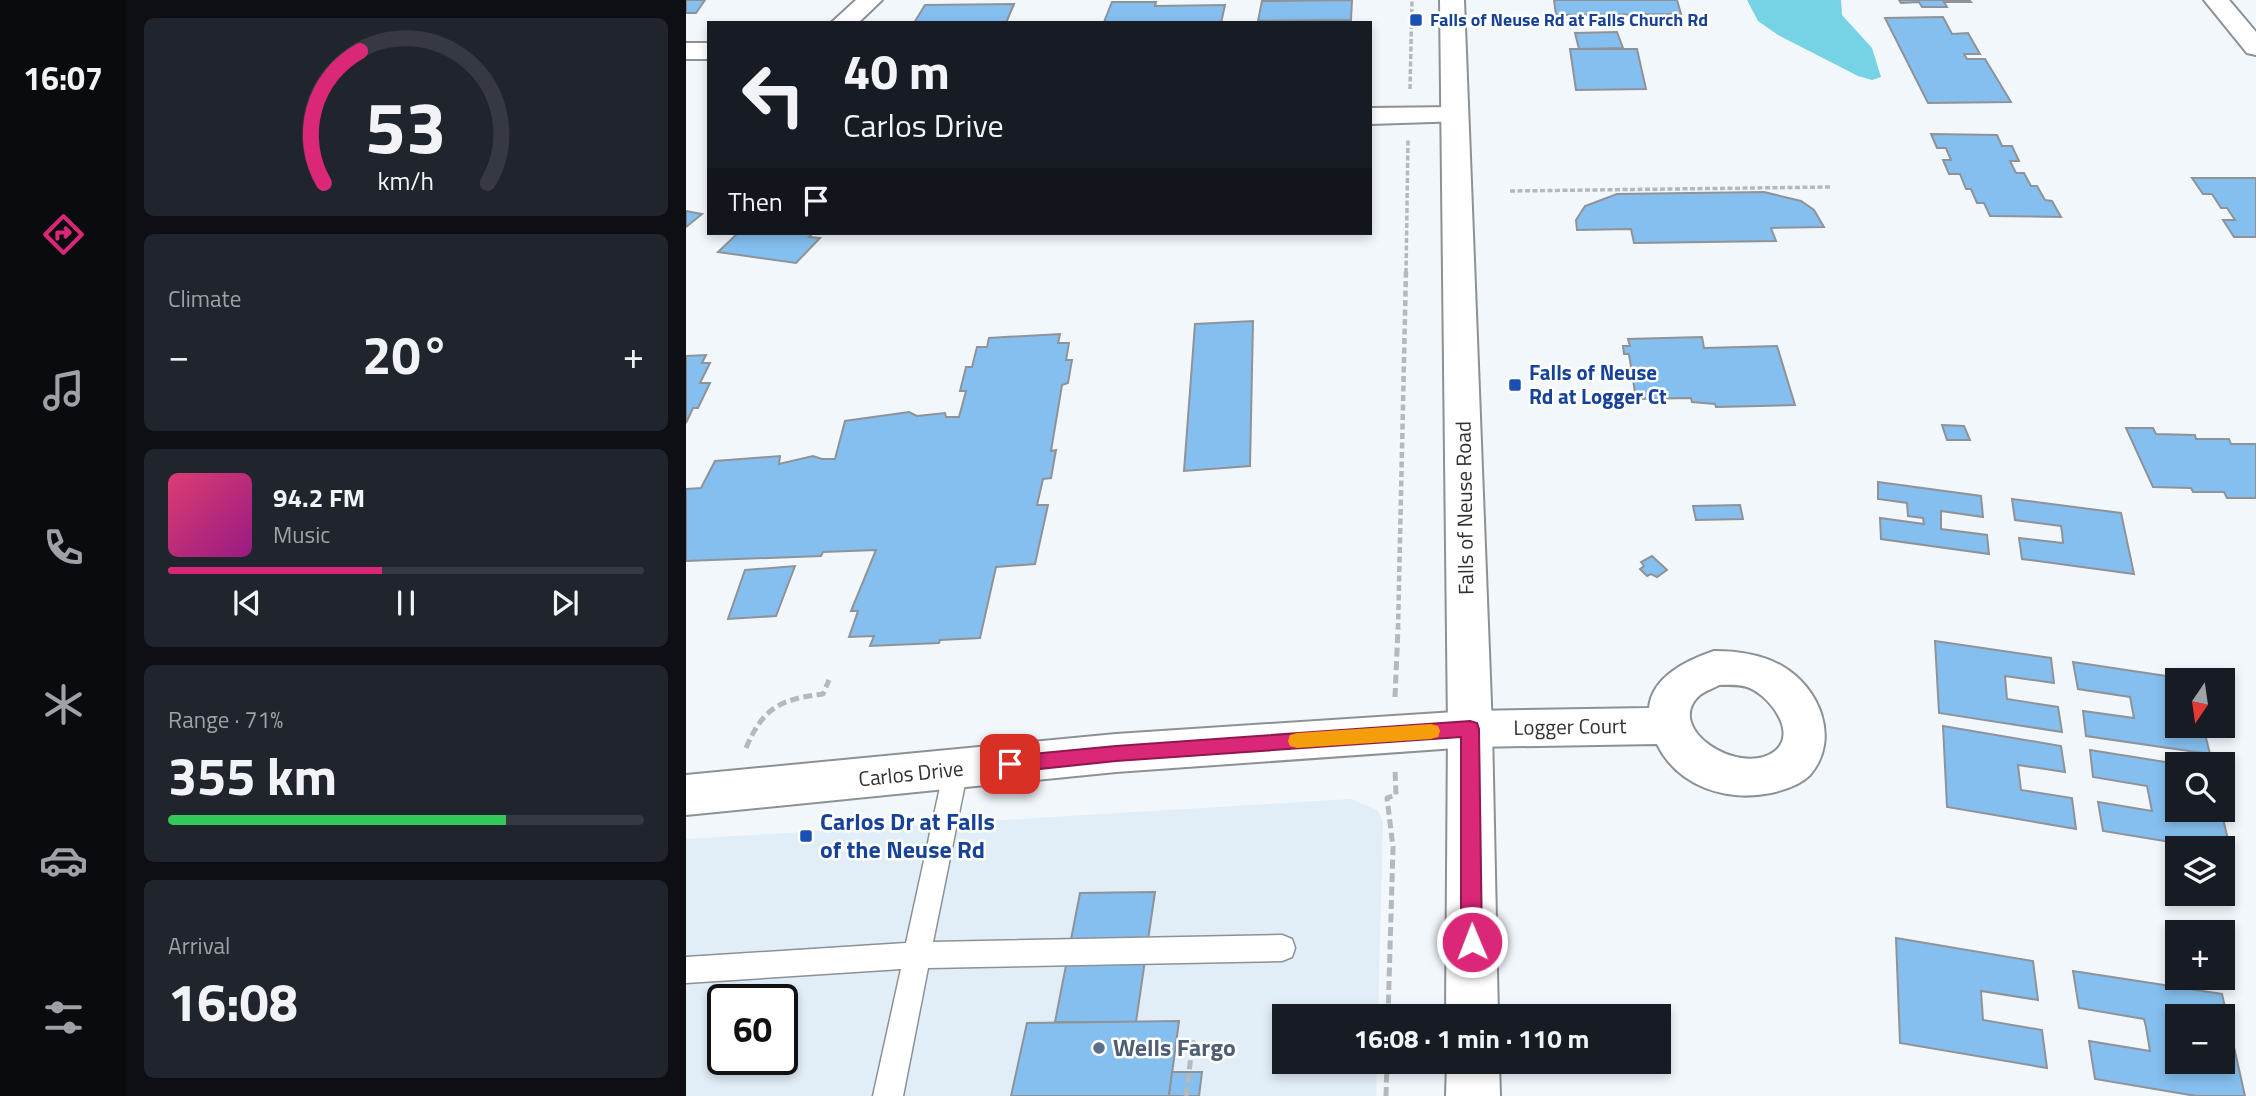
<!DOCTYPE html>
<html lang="en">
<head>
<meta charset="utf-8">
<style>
  body { margin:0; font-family:"Titillium Web",sans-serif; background:#20242c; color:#f1f3f6; height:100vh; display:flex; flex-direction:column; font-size:26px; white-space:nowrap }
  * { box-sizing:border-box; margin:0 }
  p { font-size:23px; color:#9ea1a6 }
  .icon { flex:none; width:38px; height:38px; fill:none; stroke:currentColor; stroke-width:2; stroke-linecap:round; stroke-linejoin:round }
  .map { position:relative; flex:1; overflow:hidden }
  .drawer { display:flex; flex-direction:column; gap:18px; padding:18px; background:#0d0f14; width:560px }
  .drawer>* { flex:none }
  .guide { position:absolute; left:21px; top:21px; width:665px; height:214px; border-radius:0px; box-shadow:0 4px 10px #0003; background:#171b24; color:#f1f3f6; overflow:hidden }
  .needle { width:46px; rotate:193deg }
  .fabs { position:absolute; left:1479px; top:668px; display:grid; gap:14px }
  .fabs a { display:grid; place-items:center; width:70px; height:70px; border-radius:0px; background:#171b24; box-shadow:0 4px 10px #0003; font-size:35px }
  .speed { position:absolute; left:21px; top:984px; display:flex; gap:14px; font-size:35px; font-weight:700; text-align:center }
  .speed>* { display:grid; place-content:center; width:91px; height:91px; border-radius:50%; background:#171b24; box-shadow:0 4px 10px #0003; line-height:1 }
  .speed .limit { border:4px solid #111; border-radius:10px; background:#fff; color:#111 }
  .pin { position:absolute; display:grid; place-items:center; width:60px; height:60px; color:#fff; margin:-30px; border-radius:14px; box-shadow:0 4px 10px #0006 }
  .me { position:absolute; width:77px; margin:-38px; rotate:359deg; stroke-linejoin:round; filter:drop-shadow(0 0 5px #0008) }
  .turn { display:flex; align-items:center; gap:24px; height:147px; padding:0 21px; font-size:32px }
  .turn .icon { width:91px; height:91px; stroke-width:2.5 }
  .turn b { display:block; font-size:49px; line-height:60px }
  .then { display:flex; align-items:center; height:66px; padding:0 21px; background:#0003; gap:14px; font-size:26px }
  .big { font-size:52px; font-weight:700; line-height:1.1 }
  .drawer .widget { flex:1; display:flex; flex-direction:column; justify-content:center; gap:10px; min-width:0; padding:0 24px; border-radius:10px; background:#20242c }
  .drawer .dial { align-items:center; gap:0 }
  .dial svg { height:182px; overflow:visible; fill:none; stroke:#363941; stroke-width:7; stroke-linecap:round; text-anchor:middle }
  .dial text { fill:#f1f3f6; stroke:none }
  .song { display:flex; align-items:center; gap:21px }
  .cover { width:84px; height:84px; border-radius:10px; background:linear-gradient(135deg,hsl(340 70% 55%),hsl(310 70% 35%)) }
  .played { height:7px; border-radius:4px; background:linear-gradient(90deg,#db2777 45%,#363941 45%) }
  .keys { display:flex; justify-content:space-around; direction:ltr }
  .heat { display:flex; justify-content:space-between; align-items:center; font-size:38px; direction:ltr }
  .charge { height:10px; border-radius:5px; background:linear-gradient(90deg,#34c759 71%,#363941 0) }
  .trip { position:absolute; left:586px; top:1004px; width:399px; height:70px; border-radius:0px; background:#171b24; box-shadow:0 4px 10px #0003; font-weight:700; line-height:70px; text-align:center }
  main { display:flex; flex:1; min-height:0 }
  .menu { display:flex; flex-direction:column; width:126px; justify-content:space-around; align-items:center; background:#090b0e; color:#9ea1a6 }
  .menu .icon { width:49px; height:49px }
  .menu .selected { color:#db2777 }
  .menu b { font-size:32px; color:#f1f3f6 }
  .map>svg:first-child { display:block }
</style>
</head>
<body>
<main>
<nav class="menu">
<b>16:07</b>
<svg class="icon selected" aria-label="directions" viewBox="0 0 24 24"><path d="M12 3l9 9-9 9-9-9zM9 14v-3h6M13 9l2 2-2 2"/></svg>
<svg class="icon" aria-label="music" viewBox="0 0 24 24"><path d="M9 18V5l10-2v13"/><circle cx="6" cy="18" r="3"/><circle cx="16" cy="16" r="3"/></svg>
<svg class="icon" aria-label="phone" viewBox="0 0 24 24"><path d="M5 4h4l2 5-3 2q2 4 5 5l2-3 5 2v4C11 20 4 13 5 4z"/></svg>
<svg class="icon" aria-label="climate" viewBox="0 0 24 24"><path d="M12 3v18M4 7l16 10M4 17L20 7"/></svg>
<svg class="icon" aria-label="car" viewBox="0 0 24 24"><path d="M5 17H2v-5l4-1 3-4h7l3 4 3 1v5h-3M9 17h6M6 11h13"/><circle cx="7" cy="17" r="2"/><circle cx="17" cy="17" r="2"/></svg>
<svg class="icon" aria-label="filters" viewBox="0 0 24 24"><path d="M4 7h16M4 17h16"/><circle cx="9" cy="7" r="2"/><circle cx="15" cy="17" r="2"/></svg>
</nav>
<section class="drawer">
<div class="widget dial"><svg viewBox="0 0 100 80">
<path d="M14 69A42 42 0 1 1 86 69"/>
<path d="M14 69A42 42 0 0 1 30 11" stroke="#db2777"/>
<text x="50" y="56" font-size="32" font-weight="700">53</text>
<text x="50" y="72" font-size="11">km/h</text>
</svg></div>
<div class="widget"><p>Climate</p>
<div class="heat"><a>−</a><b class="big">20°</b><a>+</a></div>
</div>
<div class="widget">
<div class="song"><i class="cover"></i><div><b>94.2 FM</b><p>Music</p></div></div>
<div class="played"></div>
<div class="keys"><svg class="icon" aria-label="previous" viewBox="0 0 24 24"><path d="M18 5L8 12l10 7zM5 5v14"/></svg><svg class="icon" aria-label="pause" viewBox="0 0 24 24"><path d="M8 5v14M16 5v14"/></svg><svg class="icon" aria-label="next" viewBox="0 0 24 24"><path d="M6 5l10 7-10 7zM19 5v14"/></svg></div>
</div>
<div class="widget"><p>Range · 71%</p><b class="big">355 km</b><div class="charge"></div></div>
<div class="widget"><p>Arrival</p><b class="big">16:08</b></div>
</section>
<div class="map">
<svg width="1570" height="1096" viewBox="0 0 1570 1096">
  <rect width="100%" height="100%" fill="#f2f7fc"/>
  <!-- built -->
  <path fill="#e1edf7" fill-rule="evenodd" d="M665,799L691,810L697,821L692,1017H598V1062H691L690,1096H0V839ZM37,999H96V1059H37Z"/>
  <!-- water -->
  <path fill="#76d3e5" d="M1061,0H1155L1156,15L1186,48L1195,77L1186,80L1172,76L1092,35L1072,21Z"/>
  <!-- building -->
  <g fill="#85bfef" stroke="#8f9398" stroke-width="2" fill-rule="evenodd">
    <path d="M0,0H19L10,13H0Z"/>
    <path d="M666,0L665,20L572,21L576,1Z"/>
    <path d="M868,0H991L995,14L870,15Z"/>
    <path d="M1213,0H1283L1285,2H1258L1261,7H1236L1233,2L1215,3Z"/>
    <path d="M426,2H470L469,6L539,5L535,23L418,22Z"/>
    <path d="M328,4L320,23H228L239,5Z"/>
    <path d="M1257,17L1266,34L1282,33L1294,54H1278L1281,59H1299L1325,102L1242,103L1199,18Z"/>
    <path d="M931,32L937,48L893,49L889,33Z"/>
    <path d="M884,49H951L960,89L890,90Z"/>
    <path d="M1245,134L1311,135L1316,146H1326L1333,161H1324L1330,173H1338L1345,186H1351L1359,200L1366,201L1375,217L1304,216L1298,203H1291L1285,189H1280L1274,174H1263L1257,160H1265L1260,148H1251Z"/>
    <path d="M1506,178H1570V237H1548L1537,220H1549L1541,208H1535L1526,194H1517Z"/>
    <path d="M1078,192L1115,201L1128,210L1138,227L1085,228L1090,241L948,243L945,229L891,230L890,220L899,206L931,194Z"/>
    <path d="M0,211L16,214L0,227Z"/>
    <path d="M52,233H121L126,234L123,237L134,238L110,263L32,252Z"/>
    <path d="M567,321L564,466L498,471L509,324Z"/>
    <path d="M374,334L372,343H383L380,360H386L382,383L376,385L365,451L370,450L365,478L357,479L351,505H362L349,564L310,567L294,638L254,640L253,643L184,646L188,636L163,637L172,611H165L190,550L137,552L135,556L0,561V489L15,488L29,461L94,456L93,464L127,456L136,459H149L159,421L223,412L231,416L259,413L260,417H273L280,391H274L280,367H286L291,347H301L303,338Z"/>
    <path d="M1016,337L1018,348L1091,346L1109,405L1030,407L1029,404L1006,402L1005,398L950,399L943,354H938L937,346H944L942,339Z"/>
    <path d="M20,355L16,363H24L14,383H24L12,408H7L0,423V356Z"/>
    <path d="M1256,425L1278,426L1284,440H1261Z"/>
    <path d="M1440,428H1467L1470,434L1509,435L1510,439H1543L1545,444H1570V498H1541L1538,492H1507L1505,488L1467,487Z"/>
    <path d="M1192,482L1295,496L1297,517L1255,511V529L1301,535L1303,554L1195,539L1194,518L1238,524L1237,518L1222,516L1221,503L1192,499Z"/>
    <path d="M1326,499L1435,513L1448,574L1336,559L1333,538L1377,543L1376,532L1375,526L1329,520Z"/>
    <path d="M1054,505L1057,519L1010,520L1007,506Z"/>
    <path d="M966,556L981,570L971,577L965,574L961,576L954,569L958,566L955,562Z"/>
    <path d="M109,566L90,616L42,619L59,570Z"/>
    <path d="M1249,641L1365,658L1368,683L1319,676L1321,699L1372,707L1376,732L1253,713Z"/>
    <path d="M1387,662L1507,680L1491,681V726H1517L1524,754L1400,736L1397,711L1448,718L1445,702L1444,697L1392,689Z"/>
    <path d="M1257,726L1375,746L1379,772L1332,765L1335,790L1386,798L1390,829L1261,807Z"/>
    <path d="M1404,750L1498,765H1491V810H1535L1545,852L1417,831L1412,802L1466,811L1461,786L1407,777Z"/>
    <path d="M469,892L450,1022H369L394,893Z"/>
    <path d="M1210,938L1347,961L1352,1000L1295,991L1297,1020L1356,1030L1361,1068L1214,1043Z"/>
    <path d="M1387,971L1536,994L1559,1096H1510L1409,1079L1403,1041L1464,1051L1460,1027L1458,1019L1393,1008ZM1491,1017H1536V1062H1491Z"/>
    <path d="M493,1021L483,1096H325L341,1023Z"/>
    <path d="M486,1072H516L513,1096H483Z"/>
  </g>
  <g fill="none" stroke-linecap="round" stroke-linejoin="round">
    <defs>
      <path id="service" d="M270,759L279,762L282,769L247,942L596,935L606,939L609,948L606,957L596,961L242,968L217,1096H187L215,969L0,983V957L220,943L258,769L261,762Z"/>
      <g id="minor">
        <path d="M170,0H196L172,23H145Z"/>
        <path d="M1518,0H1543L1570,32V55L1561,53Z"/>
        <rect x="0" y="43" width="23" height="16"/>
        <path d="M769,107L778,109L782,115L778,121L684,124V108Z"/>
        <path d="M1028,651C1051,651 1075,654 1096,666C1133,687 1155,739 1124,775C1114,785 1098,790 1085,793C1041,802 992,787 971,744L784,747L769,742L762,729L769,716L784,711L963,708C966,676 1002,660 1028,651ZM1033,685C1042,685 1052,684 1061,687C1081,693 1113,732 1089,751C1054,778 976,728 1014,695C1019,691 1028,688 1033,685Z"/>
      </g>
      <path id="tertiary" d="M784,711L799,716L806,729L799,742L784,747L430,772L0,815V775L430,734Z"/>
      <g id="primary">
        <path d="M754,0H778L806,729L812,1017H760L762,729Z"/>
        <path d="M761,1062H813L814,1096H760Z"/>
      </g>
    </defs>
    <!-- service casing -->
    <use href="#service" stroke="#8c9195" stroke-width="3"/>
    <!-- minor casing -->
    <use href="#minor" stroke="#8c9195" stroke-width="4"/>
    <!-- tertiary casing -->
    <use href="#tertiary" stroke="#8c9195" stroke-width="4"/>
    <!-- primary casing -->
    <use href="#primary" stroke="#8c9195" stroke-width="4"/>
    <!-- path-far2 -->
    <g stroke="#b5b8bd" stroke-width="3.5" stroke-dasharray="5 2.5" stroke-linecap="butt">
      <path d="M724,89L726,0"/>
      <path d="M824,191L1144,187"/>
      <path d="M720,273L722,139"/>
    </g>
    <!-- path-far1 -->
    <path stroke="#b5b8bd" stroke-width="4.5" stroke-dasharray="6 3.5" stroke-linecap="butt" d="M712,629L720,271"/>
    <!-- path -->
    <g stroke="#b5b8bd" stroke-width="5" stroke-dasharray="9 4.5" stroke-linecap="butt">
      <path d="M709,697L712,628"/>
      <path d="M60,748C77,708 94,699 137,694L143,680"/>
      <path d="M702,1017L707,847L701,798L710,795L709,769"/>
      <path d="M500,1096L507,1040"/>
      <path d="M700,1096L701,1062"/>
    </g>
    <!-- service -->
    <use href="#service" fill="#fff" fill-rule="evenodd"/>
    <!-- minor -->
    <use href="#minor" fill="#fff" fill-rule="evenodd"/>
    <!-- tertiary -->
    <use href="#tertiary" fill="#fff" fill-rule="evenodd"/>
    <!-- primary -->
    <use href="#primary" fill="#fff" fill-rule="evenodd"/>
  </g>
  <!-- route -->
  <path fill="#db2777" stroke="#8e194d" stroke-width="2" d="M784,721L791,723L793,729L796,942L793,948L786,951L778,948L775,942V737L430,761L324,772L317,770L314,764L317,758L324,756L430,746Z"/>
  <!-- slow -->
  <path fill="#f59e0b" d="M745,724L752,726L754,731L752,737L745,739L611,748L604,746L602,741L604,735L611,733Z"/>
  <!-- markers -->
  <g fill="#1a4fb4" stroke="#fff" stroke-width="2.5">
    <rect x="723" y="13" width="14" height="14" rx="3.5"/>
    <rect x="822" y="378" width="14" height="14" rx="3.5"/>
    <rect x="113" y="829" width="14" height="14" rx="3.5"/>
  </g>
  <circle fill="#5c6f8a" stroke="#fff" stroke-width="2.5" cx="413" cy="1048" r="7"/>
  <g text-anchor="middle" stroke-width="5" stroke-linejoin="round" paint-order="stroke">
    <!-- far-transit labels -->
    <g font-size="18" font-weight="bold" fill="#164399" stroke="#fff" text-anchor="start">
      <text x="744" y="26">Falls of Neuse Rd at Falls Church Rd</text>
    </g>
    <!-- transit labels -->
    <g font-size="21" font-weight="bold" fill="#164399" stroke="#fff" text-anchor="start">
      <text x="843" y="380">Falls of Neuse<tspan x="843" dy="24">Rd at Logger Ct</tspan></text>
    </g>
    <!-- street labels -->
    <g font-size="21" fill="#303133" stroke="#fff">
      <text transform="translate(779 508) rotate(-91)" y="7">Falls of Neuse Road</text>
      <text transform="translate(884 727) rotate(-1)" y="7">Logger Court</text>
      <text transform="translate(225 774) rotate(-6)" y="7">Carlos Drive</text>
    </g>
    <!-- near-transit labels -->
    <g font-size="24" font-weight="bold" fill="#164399" stroke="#fff" text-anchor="start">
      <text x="134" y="830">Carlos Dr at Falls<tspan x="134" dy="28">of the Neuse Rd</tspan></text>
    </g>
    <!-- near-service labels -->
    <g font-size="24" font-weight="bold" fill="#4e5e75" stroke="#fff" text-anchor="start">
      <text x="427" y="1056">Wells Fargo</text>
    </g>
  </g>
</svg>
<div class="fabs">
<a><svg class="needle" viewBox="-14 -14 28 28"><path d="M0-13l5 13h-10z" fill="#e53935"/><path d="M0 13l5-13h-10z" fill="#9ea1a6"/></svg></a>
<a><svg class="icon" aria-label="search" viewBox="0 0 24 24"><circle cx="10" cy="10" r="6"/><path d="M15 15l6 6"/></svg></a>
<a><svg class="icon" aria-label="layers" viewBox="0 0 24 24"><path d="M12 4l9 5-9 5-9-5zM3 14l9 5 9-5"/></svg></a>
<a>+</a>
<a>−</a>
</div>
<div class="speed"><div class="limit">60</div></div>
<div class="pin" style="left:324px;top:764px;background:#d93025"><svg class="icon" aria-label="arrive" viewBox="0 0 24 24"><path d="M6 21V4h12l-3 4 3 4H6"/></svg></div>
<svg class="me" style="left:786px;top:942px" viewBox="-20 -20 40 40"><circle r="17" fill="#db2777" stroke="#fff" stroke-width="3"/><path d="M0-11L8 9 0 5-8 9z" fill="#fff"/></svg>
<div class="trip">16:08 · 1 min · 110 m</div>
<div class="guide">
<div class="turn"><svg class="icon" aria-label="left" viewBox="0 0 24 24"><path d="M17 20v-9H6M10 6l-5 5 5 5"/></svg><div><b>40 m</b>Carlos Drive</div></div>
<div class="then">Then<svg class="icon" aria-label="arrive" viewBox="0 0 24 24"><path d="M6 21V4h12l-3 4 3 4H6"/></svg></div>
</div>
</div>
</main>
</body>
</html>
